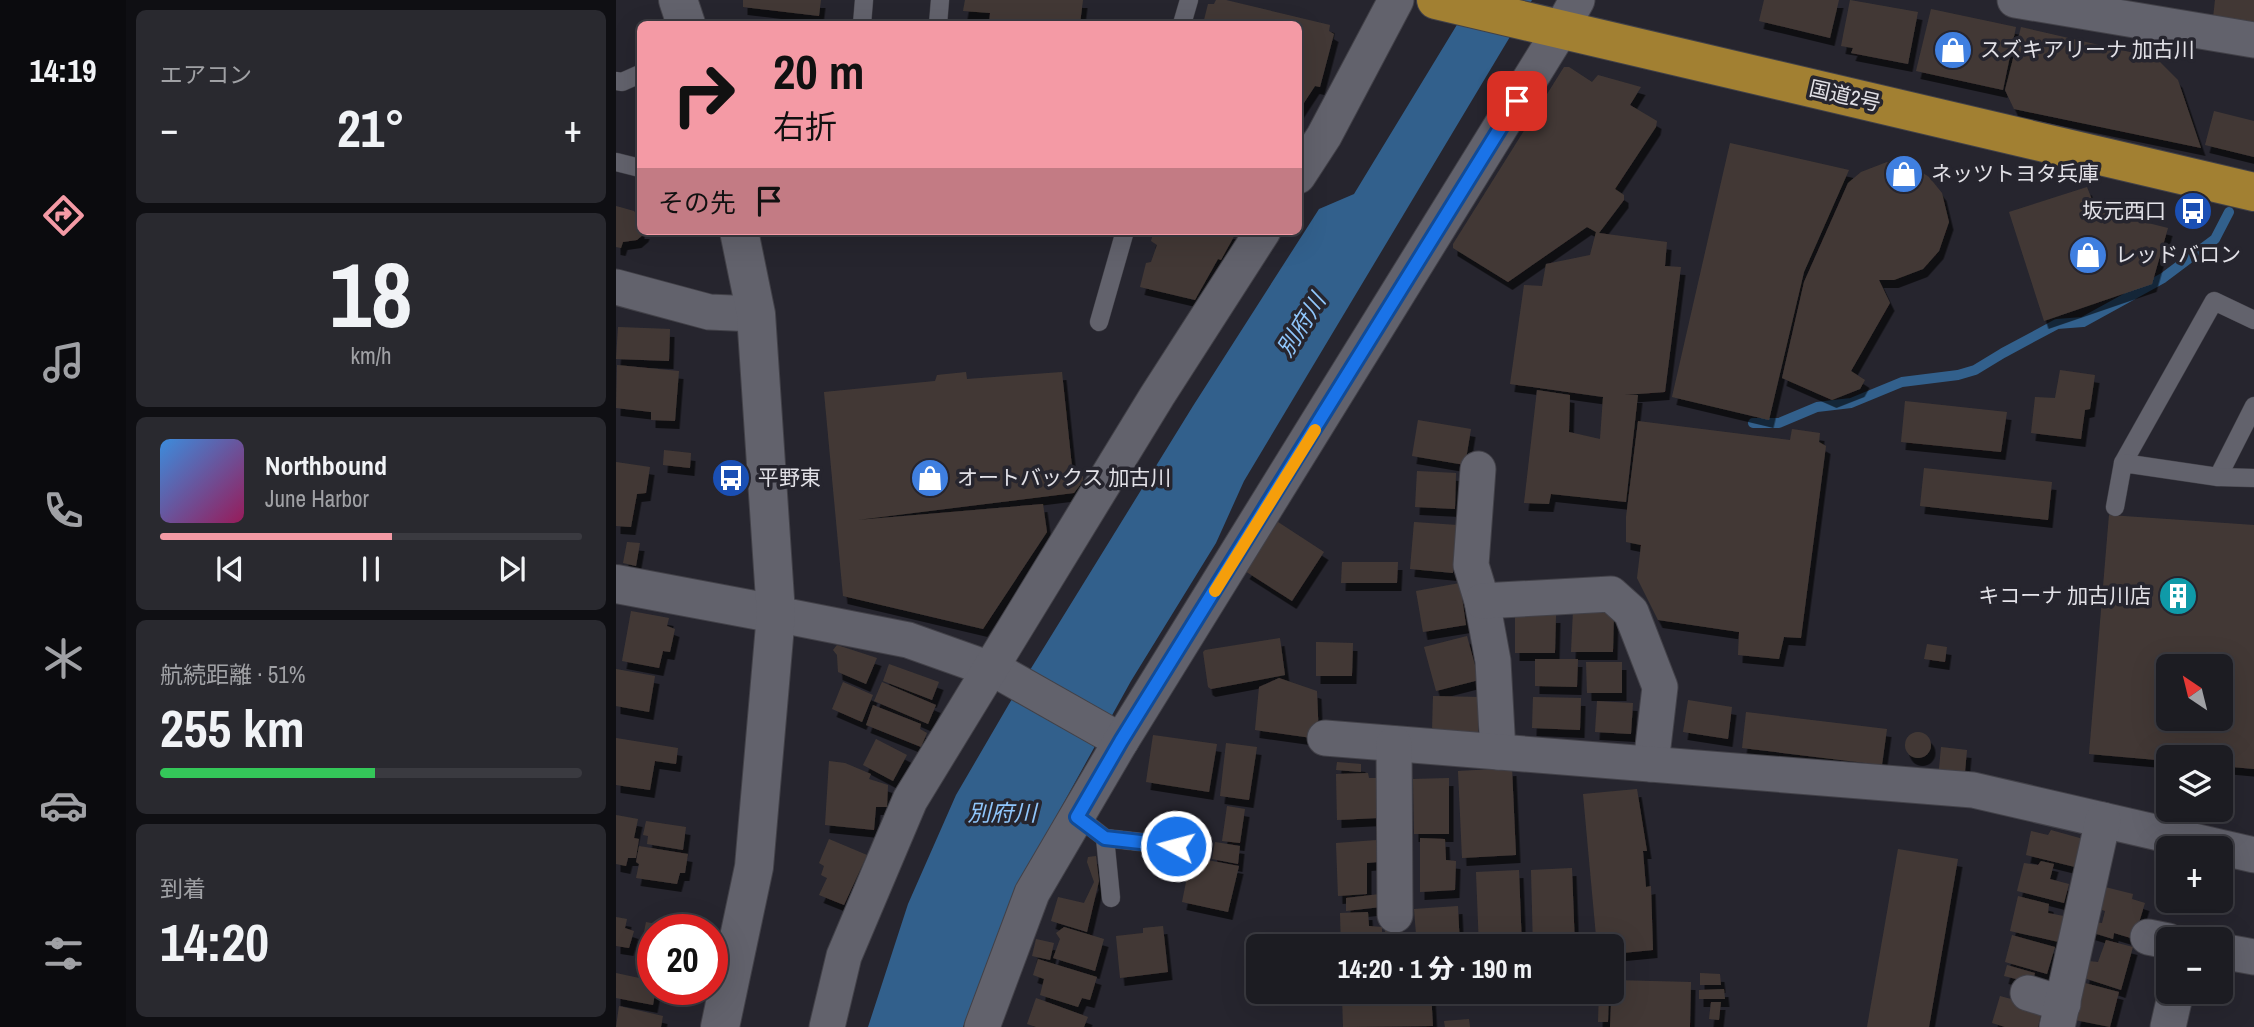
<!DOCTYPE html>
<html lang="ja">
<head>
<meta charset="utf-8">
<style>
  body { margin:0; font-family:"Archivo Narrow","Noto Sans JP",sans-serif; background:#29292f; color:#f1f3f6; height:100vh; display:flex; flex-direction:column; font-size:26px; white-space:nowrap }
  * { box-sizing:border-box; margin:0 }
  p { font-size:23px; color:#a0a1a5 }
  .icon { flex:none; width:38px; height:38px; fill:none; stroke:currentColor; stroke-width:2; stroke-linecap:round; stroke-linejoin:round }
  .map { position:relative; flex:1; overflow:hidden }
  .panel { display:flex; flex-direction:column; gap:10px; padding:10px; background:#0f0f13; width:490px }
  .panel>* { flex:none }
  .guide { position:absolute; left:21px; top:21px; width:665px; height:214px; border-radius:10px; box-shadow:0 7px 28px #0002,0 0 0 2px #3a3a40; background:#f49aa5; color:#111; overflow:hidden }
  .needle { width:46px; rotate:325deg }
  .buttons { position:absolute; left:1540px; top:654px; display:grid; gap:14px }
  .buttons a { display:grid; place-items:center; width:77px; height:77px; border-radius:10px; background:#1c1c22; box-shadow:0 7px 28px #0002,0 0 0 2px #3a3a40; font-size:35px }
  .speed { position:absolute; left:21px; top:914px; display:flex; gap:14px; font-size:35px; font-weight:700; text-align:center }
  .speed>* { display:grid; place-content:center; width:91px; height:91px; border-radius:50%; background:#1c1c22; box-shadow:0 7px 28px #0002,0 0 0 2px #3a3a40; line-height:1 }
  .speed .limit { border:10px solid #d22; background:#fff; color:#111 }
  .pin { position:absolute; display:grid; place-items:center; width:60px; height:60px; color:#fff; margin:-30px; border-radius:14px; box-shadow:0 4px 10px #0006 }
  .me { position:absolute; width:77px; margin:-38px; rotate:277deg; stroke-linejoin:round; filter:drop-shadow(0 0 5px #0008) }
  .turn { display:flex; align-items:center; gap:24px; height:147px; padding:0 21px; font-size:32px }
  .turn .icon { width:91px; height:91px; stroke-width:2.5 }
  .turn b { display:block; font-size:49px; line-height:60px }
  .then { display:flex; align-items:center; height:66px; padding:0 21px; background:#0003; gap:14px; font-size:26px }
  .big { font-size:52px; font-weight:800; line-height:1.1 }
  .panel .tile { flex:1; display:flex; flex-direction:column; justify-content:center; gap:10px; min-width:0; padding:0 24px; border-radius:10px; background:#29292f }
  .panel .dial { align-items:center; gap:0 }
  .dial b { font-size:91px; line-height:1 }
  .song { display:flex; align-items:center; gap:21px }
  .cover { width:84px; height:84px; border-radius:10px; background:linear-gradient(135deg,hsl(210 70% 55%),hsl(330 70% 35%)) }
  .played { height:7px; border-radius:4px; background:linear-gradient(90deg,#f49aa5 55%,#3a3a40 55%) }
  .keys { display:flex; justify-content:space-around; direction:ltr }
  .heat { display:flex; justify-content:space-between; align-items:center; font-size:38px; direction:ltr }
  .charge { height:10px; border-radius:5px; background:linear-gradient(90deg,#34c759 51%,#3a3a40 0) }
  .trip { position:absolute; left:630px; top:934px; width:378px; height:70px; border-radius:10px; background:#1c1c22; box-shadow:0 7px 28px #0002,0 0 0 2px #3a3a40; font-weight:800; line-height:70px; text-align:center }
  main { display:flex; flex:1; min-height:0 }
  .menu { display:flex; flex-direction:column; width:126px; justify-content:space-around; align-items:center; background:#0b0b0e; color:#a0a1a5 }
  .menu .icon { width:49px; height:49px }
  .menu .selected { color:#f49aa5 }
  .menu b { font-size:32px; color:#f1f3f6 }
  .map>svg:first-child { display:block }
</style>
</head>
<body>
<main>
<nav class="menu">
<b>14:19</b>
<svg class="icon selected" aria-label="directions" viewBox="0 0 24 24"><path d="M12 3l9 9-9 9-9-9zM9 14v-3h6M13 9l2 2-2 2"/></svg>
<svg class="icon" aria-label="music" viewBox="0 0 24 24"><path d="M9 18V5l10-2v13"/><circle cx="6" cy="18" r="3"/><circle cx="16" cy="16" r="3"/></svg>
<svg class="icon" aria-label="phone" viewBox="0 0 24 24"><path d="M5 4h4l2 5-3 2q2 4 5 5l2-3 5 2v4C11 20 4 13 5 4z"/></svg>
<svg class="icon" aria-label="climate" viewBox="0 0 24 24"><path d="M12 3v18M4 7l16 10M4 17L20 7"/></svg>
<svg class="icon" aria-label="car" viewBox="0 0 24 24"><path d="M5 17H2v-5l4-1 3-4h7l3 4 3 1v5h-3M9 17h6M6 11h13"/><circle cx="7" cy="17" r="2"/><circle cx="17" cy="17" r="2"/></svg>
<svg class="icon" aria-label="filters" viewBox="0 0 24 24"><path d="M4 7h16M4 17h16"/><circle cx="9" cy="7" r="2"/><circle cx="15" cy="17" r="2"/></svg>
</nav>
<section class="panel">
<div class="tile"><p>エアコン</p>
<div class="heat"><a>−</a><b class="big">21°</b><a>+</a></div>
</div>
<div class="tile dial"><b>18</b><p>km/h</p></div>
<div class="tile">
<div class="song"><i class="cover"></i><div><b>Northbound</b><p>June Harbor</p></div></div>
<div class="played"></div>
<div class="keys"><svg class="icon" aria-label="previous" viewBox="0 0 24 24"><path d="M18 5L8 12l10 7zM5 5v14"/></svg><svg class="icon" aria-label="pause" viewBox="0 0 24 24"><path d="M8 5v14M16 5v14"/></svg><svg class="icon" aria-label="next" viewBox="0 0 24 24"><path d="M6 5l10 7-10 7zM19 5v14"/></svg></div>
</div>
<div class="tile"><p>航続距離 · 51%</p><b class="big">255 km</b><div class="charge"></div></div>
<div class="tile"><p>到着</p><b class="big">14:20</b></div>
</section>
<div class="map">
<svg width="1638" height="1027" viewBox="0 0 1638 1027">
  <defs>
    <filter id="shadow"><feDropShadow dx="4.5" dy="8" stdDeviation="0" flood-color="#0009"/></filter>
  </defs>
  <rect width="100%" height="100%" fill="#26252e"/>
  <!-- water -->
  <path fill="#32608c" d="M856,0H916L628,481L600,543L515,681L405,880L347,1027H252L292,904L340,795L393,704L577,406L703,209L738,194Z"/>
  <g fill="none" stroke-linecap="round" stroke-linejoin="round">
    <!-- stream -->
    <path stroke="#32608c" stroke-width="10" d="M1137,423H1163L1201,407L1235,403L1286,382L1342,375L1359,370L1387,353L1441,324L1467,322L1547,278L1599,239L1613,212"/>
  </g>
  <!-- building -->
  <g fill="#433935" fill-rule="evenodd" filter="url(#shadow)">
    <path d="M127,0H205L203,16L127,7Z"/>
    <path d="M349,0H467L464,24H373L374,13L347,11Z"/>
    <path d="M600,0H610L714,25L713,31L718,34L704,87L699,86L682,112V24H587L592,4H598Z"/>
    <path d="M1148,0H1223L1214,38L1143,21Z"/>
    <path d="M1234,0L1302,12L1292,64L1235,53L1237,48L1225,46Z"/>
    <path d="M1599,0H1638V32L1596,27Z"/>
    <path d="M1315,9L1400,27L1387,90L1300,71Z"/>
    <path d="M1405,27L1540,58L1562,80L1585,148L1398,109L1389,90Z"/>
    <path d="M948,67H953L976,82L982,75L1025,87L1014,105L1041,121L1040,127L999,189L1008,195V200L983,233L1051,242L1049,266L1065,267L1049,392L1008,395H1022L1010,502L935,494L933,504L908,503L921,390L954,395L953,432L984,439L987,397L894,384L908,285L926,286L930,264L974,255L980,232L971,227L892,282L837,248V244Z"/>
    <path d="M1598,111L1638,121V157L1589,145Z"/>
    <path d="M1114,143L1233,170L1188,272L1153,420L1056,397Z"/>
    <path d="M1271,162L1301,169L1313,177L1326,193L1333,222L1323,251L1307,269L1278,280H1263L1274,303L1235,371L1249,380L1244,389L1216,400L1166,378L1188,282L1232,183L1245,172Z"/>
    <path d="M1471,187L1480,210L1552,228L1536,284L1428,321L1393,212Z"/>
    <path d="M0,206L18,211L24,219V231H29L28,234L21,240L7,242L5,248L0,247Z"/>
    <path d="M538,231H621L605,260L602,259L579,300L524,287L530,263L535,262L541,245L535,241Z"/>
    <path d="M2,327L54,329L53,361L0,359Z"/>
    <path d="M1,365L63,371L59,421L35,420V412L0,408Z"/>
    <path d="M1444,370L1479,375L1474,409L1469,410L1465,439L1415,433L1419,397L1439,398Z"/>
    <path d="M350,372L351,379L446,372L457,476H467V481L458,493L241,520L427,504L431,532L367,629L227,596L208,392L319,381L321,375Z"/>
    <path d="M1289,401L1391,412L1385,452L1285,442Z"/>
    <path d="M802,420L855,429L849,465L796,456Z"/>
    <path d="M1022,421L1174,440L1176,429L1204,433L1203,442L1210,446L1185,638L1168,637L1163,659L1122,655L1123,632L1042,620L1021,578L1025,545L1010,542V517Z"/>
    <path d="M48,450L75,453L74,468L47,465Z"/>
    <path d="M0,462L34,467L30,493L21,494L15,527L0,526Z"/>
    <path d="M1308,468L1436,482L1432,520L1304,506Z"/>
    <path d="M801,471L840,473L839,509L799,507Z"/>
    <path d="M1493,515L1638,525V769L1605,766V758H1552V761L1473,754ZM1552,667H1605V719H1552Z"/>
    <path d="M662,522L708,552L676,601L629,571Z"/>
    <path d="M798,522L841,525L837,573L794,569Z"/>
    <path d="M11,542L24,543L20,566L7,563Z"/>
    <path d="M726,562H782L781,583H725Z"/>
    <path d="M844,583L850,625L807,632L800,591Z"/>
    <path d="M15,611L53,618L51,626L59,629L54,652L47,651L43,668L6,661Z"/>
    <path d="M957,611L998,612L997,652H955Z"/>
    <path d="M899,615H940L939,653H899Z"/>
    <path d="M851,636L863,680L820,691L808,647Z"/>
    <path d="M664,638L669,675L595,689L592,687L587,652L589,650Z"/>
    <path d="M700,642L737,643L736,676H700Z"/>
    <path d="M1311,644L1331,647L1329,662L1308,659Z"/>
    <path d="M221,645L261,658L250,684L222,672L221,655L217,650Z"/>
    <path d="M919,659H962L961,687L919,686Z"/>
    <path d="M970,662H1006V693H971Z"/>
    <path d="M273,664L323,682L316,700L267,681Z"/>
    <path d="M0,669L39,676L33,712L0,706Z"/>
    <path d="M663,678L701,691L703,739L639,730L643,687Z"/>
    <path d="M227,682L257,695L246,722L216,709Z"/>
    <path d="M266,682L320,705L312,724L258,701Z"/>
    <path d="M817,696L863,697L862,733L816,732Z"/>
    <path d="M917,697L965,698L964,730L916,728Z"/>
    <path d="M1072,700L1116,707L1112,739L1067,732Z"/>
    <path d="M981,701L1017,703L1015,734L979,732Z"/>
    <path d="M257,705L305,724L304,729L311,733L305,747L250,725Z"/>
    <path d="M1130,712L1271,729L1266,765L1126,748Z"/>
    <circle cx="1302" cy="745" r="13"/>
    <path d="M537,735L601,744L593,792L530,782Z"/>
    <path d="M0,738L62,748L60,764L39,761L34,790L0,785Z"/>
    <path d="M260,739L291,755L277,781L247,765Z"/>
    <path d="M610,743L641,747L633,800L604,796Z"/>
    <path d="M1325,747L1351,750L1349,772L1323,769Z"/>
    <path d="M213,761L229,763L255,774L253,779L272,785L271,807H260L258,830L209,825Z"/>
    <path d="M721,762L745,764V772L720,770Z"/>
    <path d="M896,768L900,855L846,858L842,771Z"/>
    <path d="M752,773L753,778H761L762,818L721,820L720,774Z"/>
    <path d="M833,778V834H798L797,779Z"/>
    <path d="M1021,789L1031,851H1027L1030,887L1035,886L1037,950L996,954V947H981L967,794Z"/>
    <path d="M611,806L629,809L624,843L606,841Z"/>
    <path d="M0,815L22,819L18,838L23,839L20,858H12L10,866L0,864Z"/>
    <path d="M30,821L70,827L67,850L31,844L32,836L27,835Z"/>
    <path d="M1435,830L1467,839L1463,868L1410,855L1415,831L1432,835Z"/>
    <path d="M804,838L829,839L830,860L840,861L839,890L804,892Z"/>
    <path d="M213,839L251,855L228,905L203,895L211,878L205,875L208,866L203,863Z"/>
    <path d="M761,840L762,862L751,863V894L722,896L720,843Z"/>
    <path d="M599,842L624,846L622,864L596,859Z"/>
    <path d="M23,846L72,854L69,873H64L61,884L20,878L23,864L20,862Z"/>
    <path d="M1282,849L1342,859L1313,1027H1251Z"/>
    <path d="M480,856L483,881L471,932L435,921L442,897L468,903L478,882L471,862L472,857Z"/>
    <path d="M575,857L623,866L612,912L566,902Z"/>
    <path d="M1425,861L1438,864L1434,879L1453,884L1448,903L1401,891L1408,863L1422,865Z"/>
    <path d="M956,868L959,947H917L915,870Z"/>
    <path d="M903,870L906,947H863L860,872Z"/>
    <path d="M1489,887L1517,894L1516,899L1529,903L1518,939L1498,933L1497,939L1474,932L1477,922L1486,923L1489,911L1483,909Z"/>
    <path d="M764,894L765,907L730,911V898Z"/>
    <path d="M1402,896L1433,904L1432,913L1453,917L1447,943L1394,931Z"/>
    <path d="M842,906L844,947H801L798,909Z"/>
    <path d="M752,912L753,926L766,927V947H725L724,913Z"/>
    <path d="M0,917L11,919L9,928L18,931L13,948L0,946Z"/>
    <path d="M30,922L61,928L37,929V954L24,952Z"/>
    <path d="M547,926L552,972L504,978L500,936L527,933V928Z"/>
    <path d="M448,927L488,939L479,971L437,958L444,939L440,933Z"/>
    <path d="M781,930L782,947H770L769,931Z"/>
    <path d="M1396,935L1439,947L1431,974L1389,962Z"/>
    <path d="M420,939L438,943L434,960L416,956Z"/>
    <path d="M1490,940L1517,947L1505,990L1468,978L1472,961L1482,962Z"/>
    <path d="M422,959L481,977L474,1000L466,998L462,1007L424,995L428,979L417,975Z"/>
    <path d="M1391,965L1419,973L1416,983L1388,976Z"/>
    <path d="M0,973L37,981V989H40L37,1005L0,998Z"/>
    <path d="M1084,973L1104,974L1105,985H1084Z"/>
    <path d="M996,980L1075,982L1074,1027H994Z"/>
    <path d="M1469,983L1503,992L1494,1027L1459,1020Z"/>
    <path d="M1108,989L1109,999H1083V990Z"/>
    <path d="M769,992H815L817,1026L727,1027L726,995Z"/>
    <path d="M983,992H993L992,1022H982Z"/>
    <path d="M1384,996L1421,1006L1425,1014L1422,1027H1389L1376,1023Z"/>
    <path d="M420,998L472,1017L468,1027H420L411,1024Z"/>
    <path d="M1095,1002H1105L1103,1020L1093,1019Z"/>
    <path d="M3,1006L47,1016L45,1027H0Z"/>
    <path d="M853,1019L854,1027H829L828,1021Z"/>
  </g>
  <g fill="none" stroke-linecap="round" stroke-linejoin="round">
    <defs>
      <g id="service">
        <path d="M246,24L248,0"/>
        <path d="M322,24L324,0"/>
        <path d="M566,24L573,0"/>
        <path d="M0,81L6,82L24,74"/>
        <path d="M0,162L24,168"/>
        <path d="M483,322L509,231"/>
        <path d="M1507,463L1598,301L1638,320"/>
        <path d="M1602,477L1638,406"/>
        <path d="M1499,507L1507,463L1602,477L1638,478"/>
        <path d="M461,816L489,838L560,846"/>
        <path d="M489,838L495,898"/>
      </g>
      <g id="minor">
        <path d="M1399,0L1638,40"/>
        <path d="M682,176L708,136L780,0"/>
        <path d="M0,287L93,312L140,314"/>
        <path d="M862,469L855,565L866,601L877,661L882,752"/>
        <path d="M866,601L995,594L1015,612L1044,687L1035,764"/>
        <path d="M160,614L292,640L385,673L505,741"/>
        <path d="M709,738L1357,790L1638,855"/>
        <path d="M778,744L779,915"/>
        <path d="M1532,937L1552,941"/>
        <path d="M1605,951L1638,957"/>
        <path d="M1412,993L1447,1004"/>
        <path d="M211,1027L228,956L294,800L541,396L647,231"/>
        <path d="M366,1027L416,893L505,741L945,29L961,0"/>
        <path d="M1441,1027L1487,820"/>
        <path d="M1552,1027L1560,992"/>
      </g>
      <g id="tertiary">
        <path d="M62,0L70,24"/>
        <path d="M0,584L160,614"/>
        <path d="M104,1027L138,867L160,614L140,314L123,231"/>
      </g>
      <path id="trunk" d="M820,0L1638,192"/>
    </defs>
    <!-- service casing -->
    <use href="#service" stroke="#424148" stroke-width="19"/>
    <!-- minor casing -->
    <use href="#minor" stroke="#424148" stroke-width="37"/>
    <!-- tertiary casing -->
    <use href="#tertiary" stroke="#424148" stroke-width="40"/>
    <!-- trunk casing -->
    <use href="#trunk" stroke="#424148" stroke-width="40"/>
    <!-- service -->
    <use href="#service" stroke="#62626c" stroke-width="18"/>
    <!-- minor -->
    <use href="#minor" stroke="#62626c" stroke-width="35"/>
    <!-- tertiary -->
    <use href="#tertiary" stroke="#62626c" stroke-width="38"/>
    <!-- trunk -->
    <use href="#trunk" stroke="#a28032" stroke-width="38"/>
  </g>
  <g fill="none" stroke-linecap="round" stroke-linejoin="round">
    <defs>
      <path id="route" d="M560,846L489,838L461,817L505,741L901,101"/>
    </defs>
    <!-- route casing -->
    <use href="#route" stroke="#114b97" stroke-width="18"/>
    <!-- route -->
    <use href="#route" stroke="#1a73e8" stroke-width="12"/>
    <!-- slow -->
    <path stroke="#f59e0b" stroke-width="12" d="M599,591L699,430"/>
  </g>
  <!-- icons -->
  <defs>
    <symbol id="shop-disc" viewBox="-11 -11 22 22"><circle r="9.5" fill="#3f7fe0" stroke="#26252e"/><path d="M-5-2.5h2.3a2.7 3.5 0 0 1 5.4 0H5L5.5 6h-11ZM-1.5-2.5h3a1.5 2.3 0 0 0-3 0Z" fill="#fff"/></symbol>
    <symbol id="bus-disc" viewBox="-11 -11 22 22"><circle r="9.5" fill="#1a4fb4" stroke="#26252e"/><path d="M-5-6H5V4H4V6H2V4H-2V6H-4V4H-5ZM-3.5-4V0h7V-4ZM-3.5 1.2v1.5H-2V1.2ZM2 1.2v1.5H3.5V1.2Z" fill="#fff"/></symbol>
    <symbol id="building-disc" viewBox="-11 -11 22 22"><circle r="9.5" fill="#0f9aa8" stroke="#26252e"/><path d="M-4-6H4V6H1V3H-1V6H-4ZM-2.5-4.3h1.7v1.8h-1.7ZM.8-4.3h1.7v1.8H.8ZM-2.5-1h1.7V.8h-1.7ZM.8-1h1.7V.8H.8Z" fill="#fff"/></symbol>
  </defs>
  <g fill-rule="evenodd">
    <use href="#shop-disc" x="1315" y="28" width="44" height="44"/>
    <use href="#shop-disc" x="1266" y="152" width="44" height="44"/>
    <use href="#bus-disc" x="1555" y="189" width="44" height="44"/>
    <use href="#shop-disc" x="1450" y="233" width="44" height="44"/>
    <use href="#bus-disc" x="93" y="456" width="44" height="44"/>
    <use href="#shop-disc" x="292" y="456" width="44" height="44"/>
    <use href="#building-disc" x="1540" y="574" width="44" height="44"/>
  </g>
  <g text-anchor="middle" stroke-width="7" stroke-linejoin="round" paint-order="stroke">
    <!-- poi labels -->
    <g font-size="21" fill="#e2e1e7" stroke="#26252e" text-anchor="start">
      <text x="1364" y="57">スズキアリーナ 加古川</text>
      <text x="1315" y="181">ネッツトヨタ兵庫</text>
      <text x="1550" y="218" text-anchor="end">坂元西口</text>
      <text x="1499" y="262">レッドバロン</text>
      <text x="142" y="485">平野東</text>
      <text x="341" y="485">オートバックス 加古川</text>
      <text x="1535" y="603" text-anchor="end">キコーナ 加古川店</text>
    </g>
    <!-- street labels -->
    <g font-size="21" fill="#e2e1e7" stroke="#26252e">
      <text transform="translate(1229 96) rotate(13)" y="7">国道2号</text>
    </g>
    <!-- water labels -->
    <g font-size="23" font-style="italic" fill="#90c6fb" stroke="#26252e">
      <text transform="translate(685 325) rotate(-58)" y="8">別府川</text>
      <text x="386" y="821">別府川</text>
    </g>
  </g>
</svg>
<div class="buttons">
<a><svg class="needle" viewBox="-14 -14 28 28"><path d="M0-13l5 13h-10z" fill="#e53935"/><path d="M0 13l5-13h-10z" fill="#a0a1a5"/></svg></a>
<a><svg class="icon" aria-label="layers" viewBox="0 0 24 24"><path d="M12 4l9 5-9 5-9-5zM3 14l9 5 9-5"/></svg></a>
<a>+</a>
<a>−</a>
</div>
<div class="speed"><div class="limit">20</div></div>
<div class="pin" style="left:901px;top:101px;background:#d93025"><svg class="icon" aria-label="arrive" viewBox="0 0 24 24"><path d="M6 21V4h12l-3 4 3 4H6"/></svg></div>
<svg class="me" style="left:560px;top:846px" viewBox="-20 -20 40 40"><circle r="17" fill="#1a73e8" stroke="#fff" stroke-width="3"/><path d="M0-11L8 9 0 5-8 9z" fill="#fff"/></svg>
<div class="trip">14:20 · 1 分 · 190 m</div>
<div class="guide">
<div class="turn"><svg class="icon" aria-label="right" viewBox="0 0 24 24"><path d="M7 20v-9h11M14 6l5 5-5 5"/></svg><div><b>20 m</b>右折</div></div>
<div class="then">その先<svg class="icon" aria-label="arrive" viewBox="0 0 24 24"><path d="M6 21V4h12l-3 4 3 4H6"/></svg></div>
</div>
</div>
</main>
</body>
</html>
